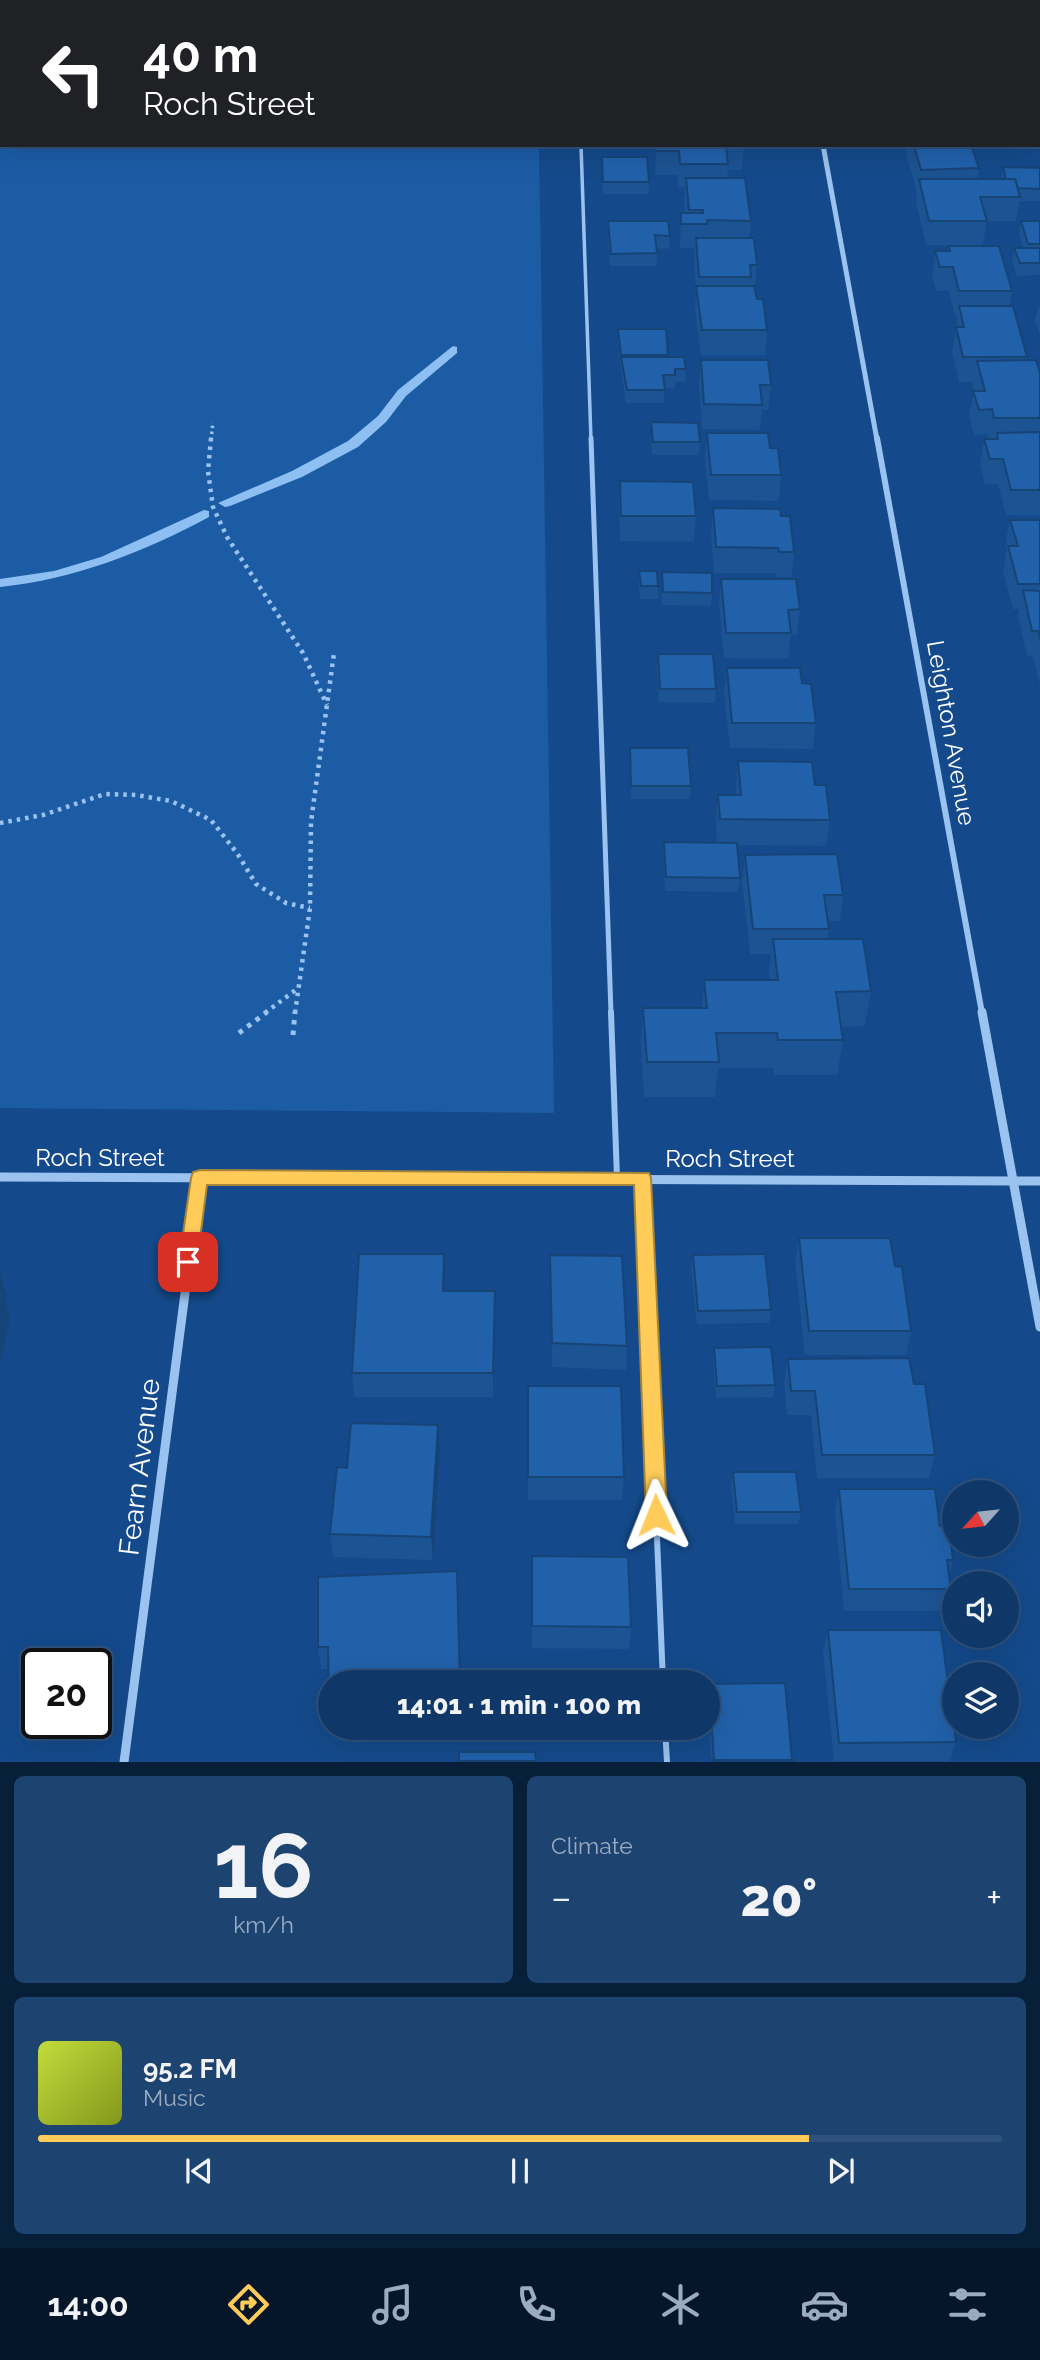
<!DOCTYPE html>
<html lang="en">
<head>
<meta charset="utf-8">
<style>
  body { margin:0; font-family:Raleway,sans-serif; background:#1d4371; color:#f1f3f6; height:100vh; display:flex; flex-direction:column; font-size:26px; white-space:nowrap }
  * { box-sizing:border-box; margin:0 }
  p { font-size:23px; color:#9bacc0 }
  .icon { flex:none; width:38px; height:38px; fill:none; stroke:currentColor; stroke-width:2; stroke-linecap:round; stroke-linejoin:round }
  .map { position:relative; height:1762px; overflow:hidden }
  .drawer { display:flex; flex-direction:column; gap:14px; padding:14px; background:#081f39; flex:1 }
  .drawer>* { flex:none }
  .banner { position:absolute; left:0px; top:0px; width:1041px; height:147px; box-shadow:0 7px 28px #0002,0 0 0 2px #2f527c; background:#202124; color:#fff; overflow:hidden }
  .needle { width:46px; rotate:243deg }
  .fabs { position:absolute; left:942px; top:1480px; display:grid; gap:14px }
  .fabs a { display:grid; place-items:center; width:77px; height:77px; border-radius:50%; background:#0f3868; box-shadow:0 7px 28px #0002,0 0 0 2px #2f527c; font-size:35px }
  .speed { position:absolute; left:21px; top:1648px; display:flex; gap:14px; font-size:35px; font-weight:700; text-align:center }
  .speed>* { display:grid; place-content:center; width:91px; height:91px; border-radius:50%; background:#0f3868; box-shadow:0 7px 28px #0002,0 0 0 2px #2f527c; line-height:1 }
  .speed .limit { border:4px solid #111; border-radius:10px; background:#fff; color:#111 }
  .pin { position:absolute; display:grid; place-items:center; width:60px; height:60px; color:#fff; margin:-30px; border-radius:14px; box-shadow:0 4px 10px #0006 }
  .me { position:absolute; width:77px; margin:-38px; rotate:358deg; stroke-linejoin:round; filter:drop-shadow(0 0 5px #0008) }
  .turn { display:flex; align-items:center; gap:24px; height:147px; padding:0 28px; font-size:32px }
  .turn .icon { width:91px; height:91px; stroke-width:2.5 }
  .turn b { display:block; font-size:49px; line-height:60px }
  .big { font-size:52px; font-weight:800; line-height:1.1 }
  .drawer .widget { flex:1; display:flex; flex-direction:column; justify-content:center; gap:10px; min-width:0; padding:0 24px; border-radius:10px; background:#1d4371 }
  .drawer .dial { align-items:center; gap:0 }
  .dial b { font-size:91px; line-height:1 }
  .song { display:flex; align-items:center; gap:21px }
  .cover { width:84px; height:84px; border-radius:10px; background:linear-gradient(135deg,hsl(70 70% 55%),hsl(70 70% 35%)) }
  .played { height:7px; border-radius:4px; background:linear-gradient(90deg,#ffcc5a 80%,#2f527c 80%) }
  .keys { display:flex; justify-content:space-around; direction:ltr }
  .heat { display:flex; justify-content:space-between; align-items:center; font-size:38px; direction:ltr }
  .drawer .tiles { flex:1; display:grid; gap:14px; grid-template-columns:1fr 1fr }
  .widget:last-child { grid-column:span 2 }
  .trip { position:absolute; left:318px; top:1670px; width:402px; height:70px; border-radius:35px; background:#0f3868; box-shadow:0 7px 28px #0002,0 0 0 2px #2f527c; font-weight:800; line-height:70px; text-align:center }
  .menu { display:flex; height:112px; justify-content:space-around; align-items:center; background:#06162a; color:#9bacc0 }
  .menu .icon { width:49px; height:49px }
  .menu .on { color:#ffcc5a }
  .menu b { font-size:32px; color:#f1f3f6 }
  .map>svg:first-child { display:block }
</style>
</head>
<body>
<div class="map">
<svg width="1040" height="1762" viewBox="0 0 1040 1762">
  <rect width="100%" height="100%" fill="#144a8b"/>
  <!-- green -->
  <path fill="#1b5ca5" d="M0,0H537L2,2V145H539L554,1113L0,1108Z"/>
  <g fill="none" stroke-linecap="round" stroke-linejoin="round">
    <!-- stream -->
    <g fill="#8dbff3" fill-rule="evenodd">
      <path d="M453,346L457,347V353L406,396L386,422L358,447L302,477L230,506L225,507L218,503L292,471L348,441L378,416L398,390Z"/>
      <path d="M204,510L209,511V517C142,553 75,579 0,587V579L54,571L101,557Z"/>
    </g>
    <!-- path-far2 -->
    <path stroke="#9bc3f0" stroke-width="3.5" stroke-dasharray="2.5 3.5" stroke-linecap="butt" d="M211,440L213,422"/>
    <!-- path-far1 -->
    <g stroke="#9bc3f0" stroke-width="4.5" stroke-dasharray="3.5 5" stroke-linecap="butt">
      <path d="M211,438L208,471L213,507L227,537L303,653L327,705"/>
      <path d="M0,823L43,815L105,794L136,795L171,801L211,820L237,853L256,884L286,903L310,908"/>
      <path d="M265,1013L297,989"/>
      <path d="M295,1013L310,908L311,822L334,653"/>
    </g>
    <!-- path -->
    <g stroke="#9bc3f0" stroke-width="5" stroke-dasharray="4.5 6" stroke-linecap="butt">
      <path d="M239,1033L267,1012"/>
      <path d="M293,1035L295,1012"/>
    </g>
    <!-- service-far2 -->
    <path stroke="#9bc3f0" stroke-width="3.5" d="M581,145L591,440"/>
    <!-- service-far1 -->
    <path stroke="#9bc3f0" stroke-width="5" d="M591,438L611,1013"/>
    <!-- service -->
    <g stroke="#9bc3f0" stroke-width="6">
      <path d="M611,1012L617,1178"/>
      <path d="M642,1178L663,1682"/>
      <path d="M665,1727L667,1762"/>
    </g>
    <!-- minor-far2 -->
    <path stroke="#9bc3f0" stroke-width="5" d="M823,145L877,440"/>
    <!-- minor-far1 -->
    <path stroke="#9bc3f0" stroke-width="6" d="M877,438L982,1013"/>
    <!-- minor -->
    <g stroke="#9bc3f0" stroke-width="9">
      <path d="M982,1012L1040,1327"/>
      <path d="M0,1177L1040,1181"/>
      <path d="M124,1762L200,1178"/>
    </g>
  </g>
  <!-- wall -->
  <g fill="#1c5392">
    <rect x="668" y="0" width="54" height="2"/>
    <path d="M879,0H946L947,2H879Z"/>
    <path d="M656,145H744L742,170H728L727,178L751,221L749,238L757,265L755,288L757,299L767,330L765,355H701L695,310L696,288L694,262L695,248H680L681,213H685L684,201L685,187H679L677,175H655Z"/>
    <path d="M907,145H971L979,168L977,179H1001L1003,167L1040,168V201H1020L1016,221H987L983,245H926L916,203L917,192L906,154Z"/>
    <path d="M602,157L649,182V194H603Z"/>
    <path d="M608,221L670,236L669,249L657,248V266H610L608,234Z"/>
    <path d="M1021,221H1040V275L1017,276L1012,261L1014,248H1023L1019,234Z"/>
    <path d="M949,246L1012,291L1009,306L1027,357V361L1040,373V515H1006L998,484H985L980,464L984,439H989L987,434L974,435L969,416L974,391L972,386L973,382H959L952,352L958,316H955L949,291H936L932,275L935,251H948Z"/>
    <path d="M1038,307H1040V335L1035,320Z"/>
    <path d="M618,329H666L668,357L686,369L685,382H675V388H664V403H626L621,370L618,342Z"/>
    <path d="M701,360L771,385L768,410H762L760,430L702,429L699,384Z"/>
    <path d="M651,422L700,442L699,455H652L651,435Z"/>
    <path d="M707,433L770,448L781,475L779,501L709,500L705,458Z"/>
    <path d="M620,481L696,516L694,542L620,541L619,507Z"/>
    <path d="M713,508L781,516L794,552L792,577H776V573H714L711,534Z"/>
    <path d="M1010,520H1040V685L1033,657L1027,656L1018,616L1019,609H1013L1003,571L1007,550L1005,545Z"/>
    <path d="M639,571L658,586V599H640L639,584Z"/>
    <path d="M662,572L712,593L711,606L662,605Z"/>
    <path d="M721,579L800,609L797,635H791L788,659L724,658L719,604Z"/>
    <path d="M658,654L716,689L715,703L659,702L657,668Z"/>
    <path d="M727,668L802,683L816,723L813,749L730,748L724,693Z"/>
    <path d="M630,748L691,786L690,799H631Z"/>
    <path d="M738,761L815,785L830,820L826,846L738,845L740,878L738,892L665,891L664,856V842L717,843L716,821L718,795H736V787Z"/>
    <path d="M745,855L843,895L840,921H828L829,929L828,939L871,991L865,1026L841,1027L843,1040L837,1075H774L773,1068H718L715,1097H644L641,1043L643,1008H702L704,980H770L769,974L771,954H750L742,881Z"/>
    <path d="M799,1238L895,1266L911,1331L906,1355H805L795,1263Z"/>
    <path d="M550,1255L627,1346L626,1370L552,1367Z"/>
    <path d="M693,1255L771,1310L769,1323L697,1324L691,1268Z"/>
    <path d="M445,1279V1291H495L493,1397H354L352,1373Z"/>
    <path d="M714,1348L775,1385L773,1397L716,1398L713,1360Z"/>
    <path d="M788,1359L935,1455L929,1478H817L811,1415H787L784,1383Z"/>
    <path d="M528,1386L624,1477L622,1500H528Z"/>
    <path d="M438,1425L440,1449L433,1560L333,1557L330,1534L347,1468Z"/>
    <path d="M733,1472L801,1512L798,1524H735L731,1485Z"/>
    <path d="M839,1489L940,1526L953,1560L949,1576L951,1589L944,1611H844L835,1512Z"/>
    <path d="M532,1556L631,1627L629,1649L532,1648Z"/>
    <path d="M457,1571L331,1682V1721L329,1705L328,1669H321L318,1647Z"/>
    <path d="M828,1630L956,1742L950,1761H834L823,1652Z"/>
    <path d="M709,1684L792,1760L795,1761H711L709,1719Z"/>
  </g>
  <!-- shaded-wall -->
  <g fill="#174477">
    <path d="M444,1254L445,1279L444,1315L443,1291Z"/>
    <path d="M0,1273L6,1294L5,1300L10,1319L0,1363Z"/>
    <path d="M495,1291V1315L493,1397V1373Z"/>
    <path d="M438,1425L440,1449L433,1560L431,1537Z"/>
  </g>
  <!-- building -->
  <g fill="#2161aa" stroke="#174477" stroke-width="2">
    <path d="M890,0H946L947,2H891Z"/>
    <rect x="622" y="1" width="34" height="1"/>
    <path d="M656,145H744V147H726L728,164H680L679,151H656Z"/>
    <path d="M914,145H971L979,168L921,170Z"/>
    <path d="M602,157H647L649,182H603Z"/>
    <path d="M1003,167L1040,168V189L1018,188L1015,179H1006Z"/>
    <path d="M686,178H745L751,221L707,220V224H681V213H703V210H689Z"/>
    <path d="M919,179H1015L1020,197H980L987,221H929Z"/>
    <path d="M608,221H668L670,236L655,235L657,253L611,254Z"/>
    <path d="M1021,221H1040V244H1028Z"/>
    <path d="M696,238H754L757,265H750L751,277H699Z"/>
    <path d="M949,246H999L1012,291H959L953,267H940L935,251H950Z"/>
    <path d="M1014,248H1040V263H1020Z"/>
    <path d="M696,286H754L757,299H763L767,330H702Z"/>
    <path d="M959,306H1013L1027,357H963L956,327H964Z"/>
    <path d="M618,329H666L668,355H621Z"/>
    <path d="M621,357H684L686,369H675V375H663L665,390H627Z"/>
    <path d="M701,360H768L771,385H760L762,405L704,404Z"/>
    <path d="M1036,360L1040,373V418H994L992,409L979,410L973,391H985L977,361Z"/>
    <path d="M651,422L698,423L700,442H653Z"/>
    <path d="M1040,432V490H1011L1003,459H990L984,439H998L997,433Z"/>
    <path d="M707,433H768L770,448H778L781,475H711Z"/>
    <path d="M620,481L693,482L696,516H621Z"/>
    <path d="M713,508L780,509L781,516H790L794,552H779L778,548L716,547Z"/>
    <path d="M1010,520H1040V584H1018L1008,546H1018Z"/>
    <path d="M639,571H657L658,586H641Z"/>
    <path d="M662,572L712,573V593L663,592Z"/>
    <path d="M721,579H796L800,609L788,610L791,633H726Z"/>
    <path d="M1023,590L1040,591V639L1038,631H1032Z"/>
    <path d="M658,654H713L716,689H660Z"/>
    <path d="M727,668H800L802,683L811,684L816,723H732Z"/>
    <path d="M630,748H688L691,786H631Z"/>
    <path d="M738,761L812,762L815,785H826L830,820L720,819L718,795H741Z"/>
    <path d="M664,842L737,843L740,878L666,877Z"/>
    <path d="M837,854L843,895H824L829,929H753L745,855Z"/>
    <path d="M773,939H863L871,991L836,992L843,1040H778L777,1033H716L719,1062H647L643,1008H707L704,980H778Z"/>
    <path d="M799,1238H890L895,1266L902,1267L911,1331H809Z"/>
    <path d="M359,1254H444L443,1291H495L493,1373H352Z"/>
    <path d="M765,1254L771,1310L698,1311L693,1255Z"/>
    <path d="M550,1255L622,1256L627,1346L552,1343Z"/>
    <path d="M0,1294H3L0,1308Z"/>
    <path d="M771,1347L775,1385L717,1386L714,1348Z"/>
    <path d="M909,1358L914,1384H925L935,1455H822L815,1391H791L788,1359Z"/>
    <path d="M528,1386H621L624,1477H528Z"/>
    <path d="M351,1423L438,1425L431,1537L330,1534L337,1467L347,1468Z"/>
    <path d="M733,1472H796L801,1512H737Z"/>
    <path d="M839,1489H935L940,1526H949L953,1560H947L951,1589H849Z"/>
    <path d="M532,1556L628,1557L631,1627L532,1626Z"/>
    <path d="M457,1571L460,1682H331V1705H329L328,1647H318V1577Z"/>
    <path d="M828,1630H941L956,1742L839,1743Z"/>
    <path d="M785,1683L792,1760H714L709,1684Z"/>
    <path d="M459,1752H535L536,1761H459Z"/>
    <rect x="712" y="1760" width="83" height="1"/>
  </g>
  <!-- route -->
  <path fill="#ffcc5a" stroke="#a6853a" stroke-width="2" d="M200,1170L649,1173L651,1178L667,1515L664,1521L656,1524L649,1521L646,1515L634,1185H207L197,1262L194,1267L188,1270L181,1267L179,1262L191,1178L193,1172Z"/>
  <g text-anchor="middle" stroke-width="7" stroke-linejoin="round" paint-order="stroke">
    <!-- street labels -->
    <g font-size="24" fill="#fff" stroke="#144a8b">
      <text transform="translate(951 733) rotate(80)" y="8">Leighton Avenue</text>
      <text x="100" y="1166">Roch Street</text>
      <text x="730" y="1167">Roch Street</text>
    </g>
    <!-- near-street labels -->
    <g font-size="28" fill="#fff" stroke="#144a8b">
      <text transform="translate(139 1467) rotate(-83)" y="10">Fearn Avenue</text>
    </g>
  </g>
</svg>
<div class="fabs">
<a><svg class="needle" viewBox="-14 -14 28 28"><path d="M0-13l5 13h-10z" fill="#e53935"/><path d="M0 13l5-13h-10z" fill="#9bacc0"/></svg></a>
<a><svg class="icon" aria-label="sound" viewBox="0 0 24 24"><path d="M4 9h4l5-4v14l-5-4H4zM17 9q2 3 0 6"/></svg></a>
<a><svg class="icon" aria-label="layers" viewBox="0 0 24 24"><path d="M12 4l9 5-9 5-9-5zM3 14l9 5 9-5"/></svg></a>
</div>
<div class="speed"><div class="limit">20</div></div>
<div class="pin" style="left:188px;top:1262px;background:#d93025"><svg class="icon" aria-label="arrive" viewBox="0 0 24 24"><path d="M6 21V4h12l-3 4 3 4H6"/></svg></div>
<svg class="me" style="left:656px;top:1515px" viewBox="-20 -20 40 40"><path d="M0-17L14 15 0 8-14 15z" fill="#ffcc5a" stroke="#fff" stroke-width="4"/></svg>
<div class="trip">14:01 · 1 min · 100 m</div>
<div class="banner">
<div class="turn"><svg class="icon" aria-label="left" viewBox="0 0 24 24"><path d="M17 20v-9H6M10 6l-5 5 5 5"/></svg><div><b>40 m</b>Roch Street</div></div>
</div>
</div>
<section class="drawer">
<div class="tiles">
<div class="widget dial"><b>16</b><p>km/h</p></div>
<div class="widget"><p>Climate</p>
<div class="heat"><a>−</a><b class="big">20°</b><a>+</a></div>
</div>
<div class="widget">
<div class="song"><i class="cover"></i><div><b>95.2 FM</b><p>Music</p></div></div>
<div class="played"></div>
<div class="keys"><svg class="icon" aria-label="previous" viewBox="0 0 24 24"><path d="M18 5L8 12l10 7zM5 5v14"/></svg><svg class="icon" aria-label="pause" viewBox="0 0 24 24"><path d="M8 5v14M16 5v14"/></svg><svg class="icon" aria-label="next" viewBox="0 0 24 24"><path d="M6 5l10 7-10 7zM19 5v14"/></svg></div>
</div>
</div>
</section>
<nav class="menu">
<b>14:00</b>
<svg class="icon on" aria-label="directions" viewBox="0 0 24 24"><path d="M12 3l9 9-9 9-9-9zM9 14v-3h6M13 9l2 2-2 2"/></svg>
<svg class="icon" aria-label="music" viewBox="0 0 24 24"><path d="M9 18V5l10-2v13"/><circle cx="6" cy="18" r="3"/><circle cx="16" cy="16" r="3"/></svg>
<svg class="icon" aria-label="phone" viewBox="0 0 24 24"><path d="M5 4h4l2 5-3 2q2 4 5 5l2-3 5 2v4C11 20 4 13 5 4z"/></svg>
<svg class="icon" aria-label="climate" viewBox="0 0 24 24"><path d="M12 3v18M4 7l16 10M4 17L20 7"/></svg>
<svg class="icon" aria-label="car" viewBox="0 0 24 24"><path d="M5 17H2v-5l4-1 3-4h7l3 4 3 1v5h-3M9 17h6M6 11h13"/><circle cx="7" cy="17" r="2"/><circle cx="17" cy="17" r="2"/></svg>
<svg class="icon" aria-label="filters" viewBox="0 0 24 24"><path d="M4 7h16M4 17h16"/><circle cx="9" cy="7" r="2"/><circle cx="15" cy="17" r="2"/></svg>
</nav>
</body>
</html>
